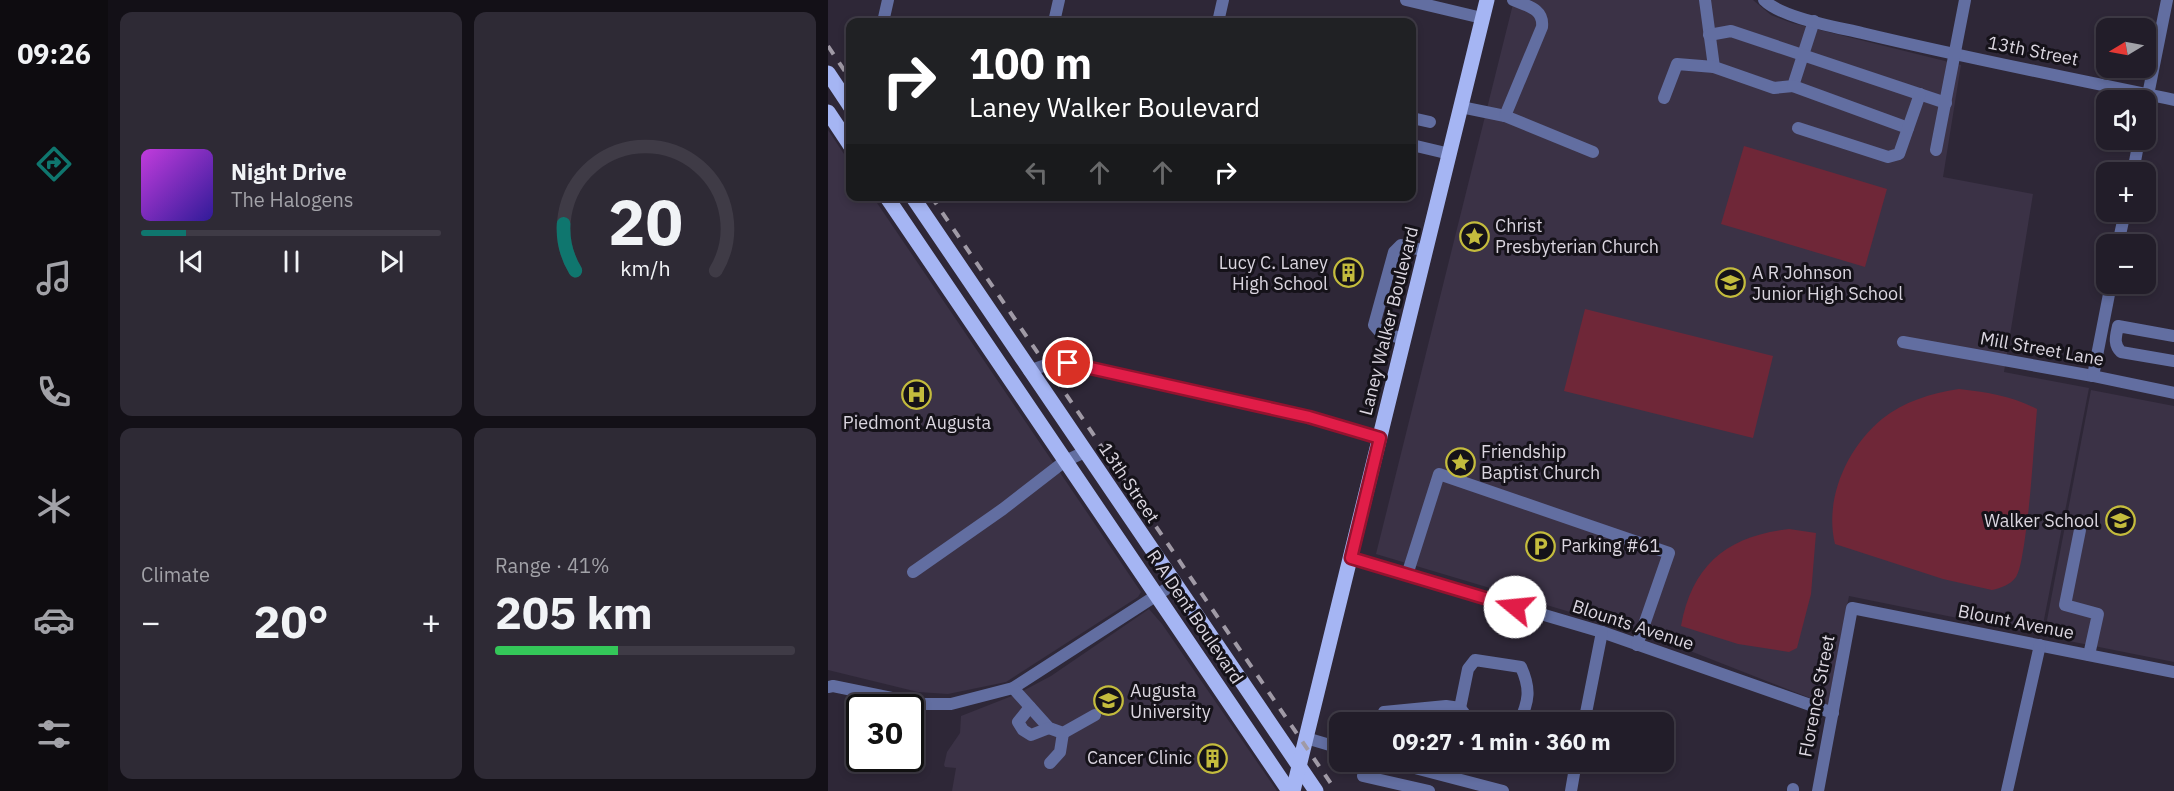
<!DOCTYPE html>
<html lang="en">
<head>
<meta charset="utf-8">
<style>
  body { margin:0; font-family:"IBM Plex Sans",sans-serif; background:#2e2a35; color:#f1f3f6; height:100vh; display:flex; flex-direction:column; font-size:22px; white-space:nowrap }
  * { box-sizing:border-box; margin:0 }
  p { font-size:20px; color:#a2a2a8 }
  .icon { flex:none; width:33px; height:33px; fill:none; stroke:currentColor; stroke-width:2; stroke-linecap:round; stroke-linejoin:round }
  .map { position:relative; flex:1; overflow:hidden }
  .details { display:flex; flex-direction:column; gap:12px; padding:12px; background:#131017; width:720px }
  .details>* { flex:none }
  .top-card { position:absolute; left:18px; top:18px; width:570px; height:183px; border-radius:12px; box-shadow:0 3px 9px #0003,0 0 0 2px #3f3b46; background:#202124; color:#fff; overflow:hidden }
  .needle { width:39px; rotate:260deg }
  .fabs { position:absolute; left:1268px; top:18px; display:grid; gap:12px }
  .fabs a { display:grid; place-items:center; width:60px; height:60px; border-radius:12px; background:#221d29; box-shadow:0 3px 9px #0003,0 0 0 2px #3f3b46; font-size:30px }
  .speed { position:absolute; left:18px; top:694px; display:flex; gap:12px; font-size:30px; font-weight:700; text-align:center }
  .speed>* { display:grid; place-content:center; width:78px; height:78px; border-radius:50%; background:#221d29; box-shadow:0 3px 9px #0003,0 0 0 2px #3f3b46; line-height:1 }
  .speed .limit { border:3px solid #111; border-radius:9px; background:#fff; color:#111 }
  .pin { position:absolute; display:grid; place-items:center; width:51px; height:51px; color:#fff; margin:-26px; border:3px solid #fff; border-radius:50%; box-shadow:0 2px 6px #0007 }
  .me { position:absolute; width:66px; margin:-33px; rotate:287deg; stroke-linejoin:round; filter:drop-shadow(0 0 4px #0008) }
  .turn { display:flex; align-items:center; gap:21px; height:126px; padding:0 24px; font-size:27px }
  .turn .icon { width:78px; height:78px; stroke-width:2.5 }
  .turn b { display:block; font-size:42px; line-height:51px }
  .lanes { display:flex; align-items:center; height:57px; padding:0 24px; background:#0003; justify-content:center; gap:30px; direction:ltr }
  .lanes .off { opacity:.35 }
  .big { font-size:45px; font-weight:800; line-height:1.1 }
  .details .widget { flex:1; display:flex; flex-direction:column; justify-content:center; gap:9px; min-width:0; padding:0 21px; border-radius:12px; background:#2e2a35 }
  .details .dial { align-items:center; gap:0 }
  .dial svg { height:156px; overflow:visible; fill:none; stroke:#3f3b46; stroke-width:7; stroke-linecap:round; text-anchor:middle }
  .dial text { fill:#f1f3f6; stroke:none }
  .song { display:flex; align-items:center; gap:18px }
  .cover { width:72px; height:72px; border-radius:9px; background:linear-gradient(135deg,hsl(290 70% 55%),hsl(250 70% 35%)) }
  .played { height:6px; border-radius:3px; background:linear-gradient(90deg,#0f766e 15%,#3f3b46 15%) }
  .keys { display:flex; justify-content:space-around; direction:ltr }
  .heat { display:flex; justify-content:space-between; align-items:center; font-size:33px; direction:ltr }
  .charge { height:9px; border-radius:4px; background:linear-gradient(90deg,#34c759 41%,#3f3b46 0) }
  .details .tiles { flex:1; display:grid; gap:12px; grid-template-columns:repeat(2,1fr) }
  .trip { position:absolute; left:501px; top:712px; width:345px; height:60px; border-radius:12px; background:#221d29; box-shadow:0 3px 9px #0003,0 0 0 2px #3f3b46; font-weight:800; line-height:60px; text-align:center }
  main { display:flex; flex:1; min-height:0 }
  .tabs { display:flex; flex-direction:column; width:108px; justify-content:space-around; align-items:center; background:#0e0c10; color:#a2a2a8 }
  .tabs .icon { width:42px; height:42px }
  .tabs .current { color:#0f766e }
  .tabs b { font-size:27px; color:#f1f3f6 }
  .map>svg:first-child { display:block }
</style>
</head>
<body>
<main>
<nav class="tabs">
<b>09:26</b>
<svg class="icon current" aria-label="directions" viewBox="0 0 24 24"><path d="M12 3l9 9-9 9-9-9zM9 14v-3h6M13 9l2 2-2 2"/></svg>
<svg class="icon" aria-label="music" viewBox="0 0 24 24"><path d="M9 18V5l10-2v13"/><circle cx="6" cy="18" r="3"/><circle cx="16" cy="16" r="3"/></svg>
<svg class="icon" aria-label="phone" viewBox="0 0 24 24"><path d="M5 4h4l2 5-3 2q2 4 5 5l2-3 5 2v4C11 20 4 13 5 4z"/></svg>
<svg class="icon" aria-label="climate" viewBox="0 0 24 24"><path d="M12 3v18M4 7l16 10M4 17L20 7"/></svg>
<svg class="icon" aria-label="car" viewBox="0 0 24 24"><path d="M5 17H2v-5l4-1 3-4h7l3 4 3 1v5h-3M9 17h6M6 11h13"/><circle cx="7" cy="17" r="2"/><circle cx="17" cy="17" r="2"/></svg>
<svg class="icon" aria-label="filters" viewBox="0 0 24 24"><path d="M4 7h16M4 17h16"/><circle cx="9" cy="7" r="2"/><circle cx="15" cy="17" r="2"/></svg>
</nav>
<section class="details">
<div class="tiles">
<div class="widget">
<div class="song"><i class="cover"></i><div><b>Night Drive</b><p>The Halogens</p></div></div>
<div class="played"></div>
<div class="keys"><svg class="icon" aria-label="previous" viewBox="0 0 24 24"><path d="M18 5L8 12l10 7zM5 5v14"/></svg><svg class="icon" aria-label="pause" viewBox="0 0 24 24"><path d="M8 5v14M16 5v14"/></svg><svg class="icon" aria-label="next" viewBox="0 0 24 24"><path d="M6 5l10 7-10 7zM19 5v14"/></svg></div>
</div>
<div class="widget dial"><svg viewBox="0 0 100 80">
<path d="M14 69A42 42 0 1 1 86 69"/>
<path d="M14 69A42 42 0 0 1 8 45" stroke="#0f766e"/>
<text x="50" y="56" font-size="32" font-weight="700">20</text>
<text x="50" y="72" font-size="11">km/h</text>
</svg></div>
<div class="widget"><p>Climate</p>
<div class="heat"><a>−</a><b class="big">20°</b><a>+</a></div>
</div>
<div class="widget"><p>Range · 41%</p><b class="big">205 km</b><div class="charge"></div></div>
</div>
</section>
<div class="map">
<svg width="1346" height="791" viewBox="0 0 1346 791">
  <rect width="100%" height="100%" fill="#2e2737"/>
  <!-- built -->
  <g fill="#3b3246">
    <path d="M686,0H925L943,15L964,23L1133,65L1115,177L1205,194L1176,372L1261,388L1213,635L1021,596L1000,705L829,638L548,554Z"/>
    <path d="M0,130L22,163V196L45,197L313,592L310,597L178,682L120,694L90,692L0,670Z"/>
    <path d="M1263,390L1346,406V662L1216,636Z"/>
    <path d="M321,609L334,624L449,791H124L128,768L117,767L116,765L119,752L132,733L133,716L189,694L223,676Z"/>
  </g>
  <!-- green -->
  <g fill="#6f2738">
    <path d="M916,146L1059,189L1037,267L893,224Z"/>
    <path d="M757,309L945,356L925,438L736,391Z"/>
    <path d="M1131,389C1159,392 1184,396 1209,409C1205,454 1203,500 1196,545C1194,555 1193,568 1188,577C1182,585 1173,588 1164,590L1115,579L1007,544C996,499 1019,448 1054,419C1075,402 1103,393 1131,389Z"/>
    <path d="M961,529L988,533L983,594L969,648L961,652L910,644L853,626C864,564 900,536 961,529Z"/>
  </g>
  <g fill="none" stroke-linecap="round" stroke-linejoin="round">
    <!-- minor -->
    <g stroke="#626ea1" stroke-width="12">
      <path d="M578,0L654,18"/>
      <path d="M877,0L886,67L946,88L965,86L986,21"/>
      <path d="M936,0C954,18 1009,27 1034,33C1138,58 1242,78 1346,100"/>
      <path d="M55,22L60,0"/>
      <path d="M226,22L231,0"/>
      <path d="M390,22L395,0"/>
      <path d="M881,35L903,31L1118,103"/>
      <path d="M965,86L1080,128"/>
      <path d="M836,98L849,64L886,67"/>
      <path d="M633,107L677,116L765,152"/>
      <path d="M1317,110L1339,0"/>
      <path d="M677,116L714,27C716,9 700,6 685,0"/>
      <path d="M584,118L602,122"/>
      <path d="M970,128L1060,157L1071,154L1092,94"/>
      <path d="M584,145L622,154"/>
      <path d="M1108,150L1137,0"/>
      <path d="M1305,172L1311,140"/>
      <path d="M178,196H185"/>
      <path d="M1290,244L1297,212"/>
      <path d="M1346,336L1290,326C1288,336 1285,344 1293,352L1346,361"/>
      <path d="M576,339L552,332L546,325L566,252L573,245L598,251"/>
      <path d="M1075,342L1265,376L1346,393"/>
      <path d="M201,371L229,361L481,417L552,438"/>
      <path d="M1265,376L1283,284"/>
      <path d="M1252,530L1237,605L1270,614L1261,655"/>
      <path d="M523,558L774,632L1005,713"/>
      <path d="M85,572L175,509L237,461L257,452"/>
      <path d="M579,575L611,474L841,553L809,645"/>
      <path d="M0,687L5,686L93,704H123L185,688L346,584"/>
      <path d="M185,688L221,728L235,733L267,715"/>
      <path d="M202,707L190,722L195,730L203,735L221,728"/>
      <path d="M632,708L640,669L647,660L693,667C703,689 701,701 691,723"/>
      <path d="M551,723L556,712L618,706L632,708L642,721L651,723"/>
      <path d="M756,723L774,632"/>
      <path d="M478,738L512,748"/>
      <path d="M538,762L535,776L601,791"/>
      <path d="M564,762L675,791"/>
      <path d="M222,763L232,752L235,733"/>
      <path d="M743,791L748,762"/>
      <path d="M965,791V789"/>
      <path d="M990,791L1024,608L1346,672"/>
      <path d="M1179,791L1212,645"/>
    </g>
    <!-- major -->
    <g stroke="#a5b5f3" stroke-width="15">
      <path d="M0,73L22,106"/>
      <path d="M0,112L22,145"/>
      <path d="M58,196L461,791"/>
      <path d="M84,196L488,791"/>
      <path d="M465,791L659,0"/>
    </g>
    <!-- rail -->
    <g stroke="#a09aa6" stroke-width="4" stroke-dasharray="10 10" stroke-linecap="butt">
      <path d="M0,46L22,79"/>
      <path d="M103,196L508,791"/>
    </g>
  </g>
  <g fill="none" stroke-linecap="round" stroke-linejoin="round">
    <defs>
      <path id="route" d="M240,363L481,417L552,438L523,558L687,607"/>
    </defs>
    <!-- route casing -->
    <use href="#route" stroke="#92132f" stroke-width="15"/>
    <!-- route -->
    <use href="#route" stroke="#e11d48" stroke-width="10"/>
  </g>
  <!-- icons -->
  <defs>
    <symbol id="sight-ring" viewBox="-11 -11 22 22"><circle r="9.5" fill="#151219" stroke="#c4bc3d" stroke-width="1.5"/><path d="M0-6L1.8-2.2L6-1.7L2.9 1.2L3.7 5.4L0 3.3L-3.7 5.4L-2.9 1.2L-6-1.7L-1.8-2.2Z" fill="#c4bc3d"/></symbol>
    <symbol id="building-ring" viewBox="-11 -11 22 22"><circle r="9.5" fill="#151219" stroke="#c4bc3d" stroke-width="1.5"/><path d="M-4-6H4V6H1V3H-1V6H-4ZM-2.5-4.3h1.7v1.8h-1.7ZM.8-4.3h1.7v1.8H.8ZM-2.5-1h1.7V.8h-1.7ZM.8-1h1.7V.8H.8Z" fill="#c4bc3d"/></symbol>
    <symbol id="school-ring" viewBox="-11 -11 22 22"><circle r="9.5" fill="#151219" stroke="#c4bc3d" stroke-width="1.5"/><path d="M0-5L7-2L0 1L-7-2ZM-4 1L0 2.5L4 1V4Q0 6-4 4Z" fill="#c4bc3d"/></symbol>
    <symbol id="hospital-ring" viewBox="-11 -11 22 22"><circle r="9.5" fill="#151219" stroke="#c4bc3d" stroke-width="1.5"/><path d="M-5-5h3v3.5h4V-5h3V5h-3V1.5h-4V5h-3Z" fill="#c4bc3d"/></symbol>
    <symbol id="parking-ring" viewBox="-11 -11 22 22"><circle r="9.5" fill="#151219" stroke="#c4bc3d" stroke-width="1.5"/><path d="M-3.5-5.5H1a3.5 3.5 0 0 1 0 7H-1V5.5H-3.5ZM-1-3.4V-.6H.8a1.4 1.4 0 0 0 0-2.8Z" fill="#c4bc3d"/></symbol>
    <symbol id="university-ring" viewBox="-11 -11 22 22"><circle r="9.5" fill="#151219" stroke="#c4bc3d" stroke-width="1.5"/><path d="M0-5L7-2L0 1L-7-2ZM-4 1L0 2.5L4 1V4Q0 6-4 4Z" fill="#c4bc3d"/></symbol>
  </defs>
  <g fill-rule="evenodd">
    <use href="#sight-ring" x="630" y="220" width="33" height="33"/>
    <use href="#building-ring" x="504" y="256" width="33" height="33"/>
    <use href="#school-ring" x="886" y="266" width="33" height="33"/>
    <use href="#hospital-ring" x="72" y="378" width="33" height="33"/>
    <use href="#sight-ring" x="616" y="446" width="33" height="33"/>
    <use href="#school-ring" x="1276" y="504" width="33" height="33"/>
    <use href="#parking-ring" x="696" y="530" width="33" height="33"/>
    <use href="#university-ring" x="264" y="684" width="33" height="33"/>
    <use href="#building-ring" x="368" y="742" width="33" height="33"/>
  </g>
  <g text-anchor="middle" stroke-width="6" stroke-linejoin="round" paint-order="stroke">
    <!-- street labels -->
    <g font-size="18" fill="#dbd6e0" stroke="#151219">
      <text transform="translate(1205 51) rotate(11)" y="6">13th Street</text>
      <text transform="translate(561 321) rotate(-76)" y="6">Laney Walker Boulevard</text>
      <text transform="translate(1214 349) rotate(10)" y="6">Mill Street Lane</text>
      <text transform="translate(301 483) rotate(56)" y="6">13th Street</text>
      <text transform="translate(367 617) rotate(56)" y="6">R A Dent Boulevard</text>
      <text transform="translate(1188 622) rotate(11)" y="6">Blount Avenue</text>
      <text transform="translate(805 625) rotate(18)" y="6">Blounts Avenue</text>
      <text transform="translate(989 696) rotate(-79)" y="6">Florence Street</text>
    </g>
    <!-- poi labels -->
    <g font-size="18" fill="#dbd6e0" stroke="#151219" text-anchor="start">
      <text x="667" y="232">Christ<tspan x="667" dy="21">Presbyterian Church</tspan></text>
      <text x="500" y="269" text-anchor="end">Lucy C. Laney<tspan x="500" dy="21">High School</tspan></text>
      <text x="924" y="279">A R Johnson<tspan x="924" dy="21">Junior High School</tspan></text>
      <text x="89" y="429" text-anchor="middle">Piedmont Augusta</text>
      <text x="653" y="458">Friendship<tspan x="653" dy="21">Baptist Church</tspan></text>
      <text x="1271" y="527" text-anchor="end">Walker School</text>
      <text x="733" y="552">Parking #61</text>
      <text x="302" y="697">Augusta<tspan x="302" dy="21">University</tspan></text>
      <text x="364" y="764" text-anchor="end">Cancer Clinic</text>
    </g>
  </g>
</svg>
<div class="fabs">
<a><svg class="needle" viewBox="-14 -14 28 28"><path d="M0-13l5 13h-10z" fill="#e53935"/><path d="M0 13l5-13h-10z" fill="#a2a2a8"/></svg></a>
<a><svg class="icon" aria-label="sound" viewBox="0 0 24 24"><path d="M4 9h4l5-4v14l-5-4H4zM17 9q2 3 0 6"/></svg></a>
<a>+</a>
<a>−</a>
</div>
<div class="speed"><div class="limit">30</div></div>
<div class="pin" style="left:240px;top:363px;background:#d93025"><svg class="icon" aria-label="arrive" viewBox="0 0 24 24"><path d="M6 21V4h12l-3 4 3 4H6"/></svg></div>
<svg class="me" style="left:687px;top:607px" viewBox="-20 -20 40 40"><circle r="19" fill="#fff"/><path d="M0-13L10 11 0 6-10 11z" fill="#e11d48"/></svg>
<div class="trip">09:27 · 1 min · 360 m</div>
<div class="top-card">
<div class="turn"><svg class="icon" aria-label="right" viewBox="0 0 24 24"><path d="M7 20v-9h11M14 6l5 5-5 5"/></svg><div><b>100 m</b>Laney Walker Boulevard</div></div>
<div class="lanes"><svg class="icon off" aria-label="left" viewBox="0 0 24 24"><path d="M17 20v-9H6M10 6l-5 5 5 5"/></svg><svg class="icon off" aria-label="ahead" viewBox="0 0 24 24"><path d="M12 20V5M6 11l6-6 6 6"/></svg><svg class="icon off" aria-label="ahead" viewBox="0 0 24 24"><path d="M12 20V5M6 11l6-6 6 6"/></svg><svg class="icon" aria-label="right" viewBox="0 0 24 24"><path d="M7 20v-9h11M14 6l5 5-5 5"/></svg></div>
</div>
</div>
</main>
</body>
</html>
